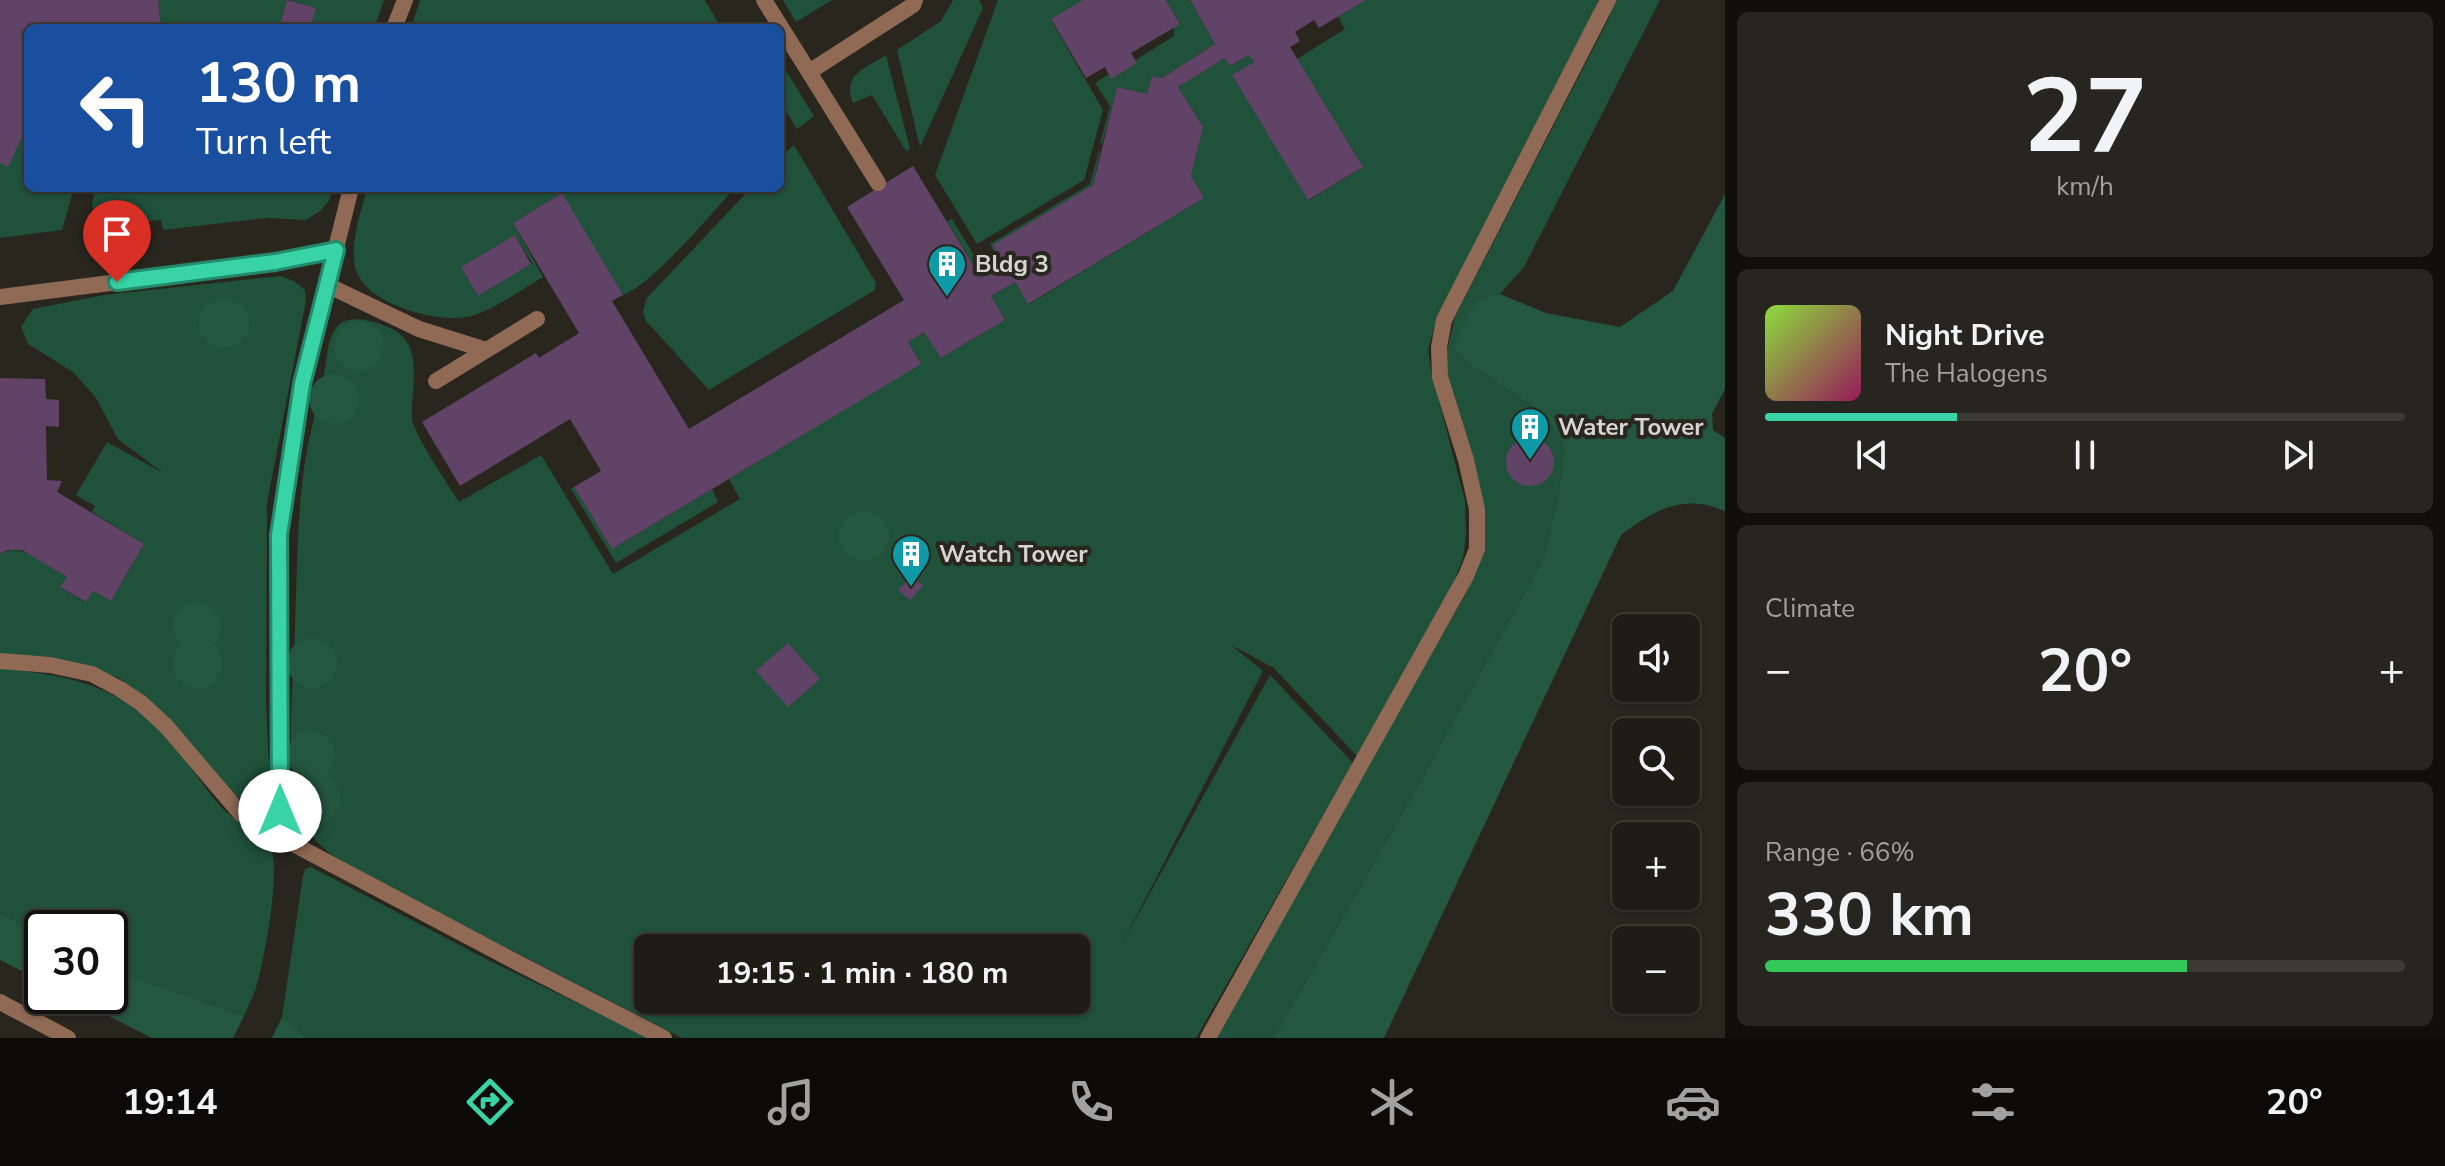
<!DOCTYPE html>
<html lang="en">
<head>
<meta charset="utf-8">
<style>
  body { margin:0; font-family:"Nunito Sans",sans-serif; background:#27251f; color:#f1f3f6; height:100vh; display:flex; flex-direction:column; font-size:30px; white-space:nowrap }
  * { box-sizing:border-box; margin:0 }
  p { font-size:26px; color:#a1a1a1 }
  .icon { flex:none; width:44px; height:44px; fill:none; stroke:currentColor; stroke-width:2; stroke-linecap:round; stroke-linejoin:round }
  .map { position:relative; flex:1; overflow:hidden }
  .details { display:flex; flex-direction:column; gap:12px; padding:12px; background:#110f0c; width:720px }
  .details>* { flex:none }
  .hud { position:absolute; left:24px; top:24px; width:760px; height:168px; border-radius:12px; box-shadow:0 2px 6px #0004,0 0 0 2px #3c3a35; background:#1a4fa0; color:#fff; overflow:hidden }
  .tools { position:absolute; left:1612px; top:614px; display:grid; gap:16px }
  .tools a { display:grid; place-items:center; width:88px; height:88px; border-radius:12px; background:#1f1c16; box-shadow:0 2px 6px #0004,0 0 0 2px #3c3a35; font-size:40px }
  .speed { position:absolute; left:24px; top:910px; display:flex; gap:16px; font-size:40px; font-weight:700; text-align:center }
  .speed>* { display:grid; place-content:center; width:104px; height:104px; border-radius:50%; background:#1f1c16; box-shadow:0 2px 6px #0004,0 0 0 2px #3c3a35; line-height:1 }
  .speed .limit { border:4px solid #111; border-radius:12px; background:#fff; color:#111 }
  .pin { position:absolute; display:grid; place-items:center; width:68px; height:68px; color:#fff; margin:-82px -34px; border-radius:50% 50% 50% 0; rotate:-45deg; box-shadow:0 0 8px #0007 }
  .pin .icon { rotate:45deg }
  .me { position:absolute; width:88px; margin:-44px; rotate:0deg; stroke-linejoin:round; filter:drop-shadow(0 0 6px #0008) }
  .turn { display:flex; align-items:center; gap:28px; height:168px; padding:0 40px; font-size:36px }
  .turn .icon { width:104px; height:104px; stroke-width:2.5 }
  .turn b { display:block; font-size:56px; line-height:68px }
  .big { font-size:60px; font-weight:700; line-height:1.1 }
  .details .widget { flex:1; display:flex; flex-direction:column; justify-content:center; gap:12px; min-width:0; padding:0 28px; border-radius:12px; background:#27251f }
  .details .dial { align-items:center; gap:0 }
  .dial b { font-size:104px; line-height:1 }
  .song { display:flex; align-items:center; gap:24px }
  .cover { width:96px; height:96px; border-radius:12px; background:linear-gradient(135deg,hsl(90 70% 55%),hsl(330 70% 35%)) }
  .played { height:8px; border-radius:4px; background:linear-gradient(90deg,#38d4a6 30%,#3c3a35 30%) }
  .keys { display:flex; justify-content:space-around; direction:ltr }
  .heat { display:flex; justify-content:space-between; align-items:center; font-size:44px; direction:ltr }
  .charge { height:12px; border-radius:6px; background:linear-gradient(90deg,#34c759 66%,#3c3a35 0) }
  .trip { position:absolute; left:634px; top:934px; width:456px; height:80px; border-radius:12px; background:#1f1c16; box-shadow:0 2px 6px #0004,0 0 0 2px #3c3a35; font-weight:700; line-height:80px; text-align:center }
  .dock { display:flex; height:128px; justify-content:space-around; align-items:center; background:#0c0b09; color:#a1a1a1 }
  .dock .icon { width:56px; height:56px }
  .dock .active { color:#38d4a6 }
  .dock b { font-size:36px; color:#f1f3f6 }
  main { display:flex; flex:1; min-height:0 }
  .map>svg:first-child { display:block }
</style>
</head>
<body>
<main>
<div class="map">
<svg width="1725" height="1038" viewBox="0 0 1725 1038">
  <rect width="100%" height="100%" fill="#29261e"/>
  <!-- green -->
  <g fill="#20513a" fill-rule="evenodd">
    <path d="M158,0H287L279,28H161Z"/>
    <path d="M288,0H384L374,28H310L315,8Z"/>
    <path d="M420,0H705L721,28H411Z"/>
    <path d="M783,0H832L796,22Z"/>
    <path d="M953,0H979L983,8L920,147L897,50L941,21Z"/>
    <path d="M998,0H1083L1051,20L1103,110L1084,180L977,244L935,175Z"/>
    <path d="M1166,0H1190L1215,44L1162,78L1152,76L1147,94L1117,87L1102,144L1100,143L1110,106L1095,83L1109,74L1112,78L1137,63L1136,60L1174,36V27L1180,23Z"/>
    <path d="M1366,0H1598L1588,30L1435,325L1428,349L1431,371L1465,501L1466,534L1463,558L1451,589L1357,756L1274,668L1231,645L1263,671L1123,942L1270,675L1353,763L1196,1038H682L348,866C324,850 306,837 299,808C286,757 292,703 294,651C297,593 296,534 303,476C307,442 317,408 324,375C327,359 327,334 340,324C353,313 385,324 397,332C424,349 410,392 412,418C412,432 449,486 459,502L541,455L613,574L740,499L729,479L920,364L908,342L924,332L941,358L1005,320L991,296L1015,282L1029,304L1204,198L1191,176L1203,127L1178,87L1225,58L1231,66L1249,55L1254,62L1232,75L1309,200L1363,167L1297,59L1345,29L1338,17ZM648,948H1076V1000H648Z"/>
    <path d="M1614,0H1660L1524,267L1500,294L1475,300L1452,347L1468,363L1544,414L1564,447L1559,493L1544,558L1397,823L1273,1038H1217L1346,802L1467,592L1483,550L1446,370V354L1455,317L1609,18Z"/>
    <path d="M886,55L910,149L906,151L872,95L853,103C842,73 865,69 886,55Z"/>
    <path d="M780,61L814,116L797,129L780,101Z"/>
    <path d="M28,124V188H74L62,230L0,238V163L8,166Z"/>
    <path d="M794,145L876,283L875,290L709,390L646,321L643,312L646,299L751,188H780V157Z"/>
    <path d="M1099,150L1100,151L1093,185L994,245L1004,264L1002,266L990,244L1090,184Z"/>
    <path d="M95,188H333L329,201L320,211L306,220L268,218L163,230L161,220L98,226L92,205Z"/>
    <path d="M367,188H735C710,215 654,283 623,295L561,194L513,223L543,277C522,289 490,313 466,317C434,323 363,303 355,267C350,242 361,212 367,188ZM515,235L532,263L478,296L461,267Z"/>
    <path d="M952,219L986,275L981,278L947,221Z"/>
    <path d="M280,276L294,281L305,290L306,300L267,503L266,700L268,752L274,796L269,809L256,812L228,789L158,708L119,678L97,670L0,654V554C22,541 48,566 67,577L61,588L85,602L93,591L111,601L144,544L92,512L95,506L76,495L107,442L163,473L118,439L96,398L73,372L28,344L21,327L33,309L104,295Z"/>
    <path d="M574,487L612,549L712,489L718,502L616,563L571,489Z"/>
    <path d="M0,668C72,676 123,685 173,744C190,764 203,787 221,807C234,821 264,833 271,849C281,873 264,961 256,988C253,997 248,1006 244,1016L110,969V928H42V937L0,913Z"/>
    <path d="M311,867L488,960L650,1038H307L282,1017L303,876L305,869Z"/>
  </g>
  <!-- forest -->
  <g fill="#245740">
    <path d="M1725,194V389L1712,414L1713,430L1725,438V511C1683,493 1654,510 1621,535L1384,1038H1273L1397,823L1544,558L1559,493L1564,447L1544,414L1468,363L1452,347L1475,300L1500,294L1546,313L1620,327L1673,291Z"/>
    <circle cx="224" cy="323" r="25"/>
    <circle cx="359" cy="346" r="25"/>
    <circle cx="334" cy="399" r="25"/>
    <circle cx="864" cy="536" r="25"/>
    <path d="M199,601C220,607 229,627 214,644C221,653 225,662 220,673C205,707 154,679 181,645C164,626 175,604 199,601Z"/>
    <circle cx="312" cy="663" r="25"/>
    <path d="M305,730C333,729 344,755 326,775C369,807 306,846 292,807C288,796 293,786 301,778C281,765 283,740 305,730Z"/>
    <path d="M0,913L42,937V981L0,960Z"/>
    <path d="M110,969L244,1016L233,1038H152L70,996H110Z"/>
    <path d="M282,1017L307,1038H272Z"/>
  </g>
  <!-- building -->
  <g fill="#604367">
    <path d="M0,0H158L161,28H28V124L8,167L0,163Z"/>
    <path d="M287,0L316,8L310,28H279Z"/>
    <path d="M1083,0H1166L1180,24L1131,53L1137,63L1111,79L1105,67L1086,78L1051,19Z"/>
    <path d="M1190,0H1366L1319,28L1314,20L1295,32L1300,41L1290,47L1363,167L1308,200L1232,75L1254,62L1249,55L1230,66L1225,58L1178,87L1203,127L1191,176L1204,198L1028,304L1015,282L991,296L1005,320L941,358L924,332L908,342L921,364L612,549L574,487L601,471L570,419L460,486L422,422L536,353L539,358L579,333L513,223L562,193L623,295L612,301L689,429L904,300L847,207L913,166L981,278L1004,264L993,245L1093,185L1117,87L1147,94L1152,76L1162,78L1215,44Z"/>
    <path d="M515,235L531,264L478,296L461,267Z"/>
    <path d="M0,378L45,379L46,399L59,400V427L46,426L47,480L62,481L57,492L144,544L111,601L93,591L86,602L60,587L67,577L22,550H7L0,554Z"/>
    <circle cx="1530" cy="462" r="24"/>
    <path d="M912,576L923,586L910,600L898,590Z"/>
    <path d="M788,643L820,679L788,707L756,671Z"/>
  </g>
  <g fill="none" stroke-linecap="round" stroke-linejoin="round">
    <!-- service -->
    <g stroke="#906a55" stroke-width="16">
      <path d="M764,0L809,72L913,5L915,0"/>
      <path d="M809,72L878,183"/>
      <path d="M327,285L419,329L486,350"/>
      <path d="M0,297L275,262L336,250"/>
      <path d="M436,381L537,319"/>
      <path d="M0,661L50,665L92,674L120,689L141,703L166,726L241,814L280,837L516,962L664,1038"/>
      <path d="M1208,1038L1466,576L1477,549V509L1466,460L1440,377L1439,347L1444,320L1608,0"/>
    </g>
    <!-- minor -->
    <g stroke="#906a55" stroke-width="16">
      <path d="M394,28L405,0"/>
      <path d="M280,837L279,535L302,384L351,188"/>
      <path d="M0,1002L68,1038"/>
    </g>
  </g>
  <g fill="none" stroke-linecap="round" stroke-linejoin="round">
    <defs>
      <path id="route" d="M117,282L275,262L336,250L302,384L279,535L280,811"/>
    </defs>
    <!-- route casing -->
    <use href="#route" stroke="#248a6c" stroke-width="20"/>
    <!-- route -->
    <use href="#route" stroke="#38d4a6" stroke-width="14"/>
  </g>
  <!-- icons -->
  <defs>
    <symbol id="building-pin" viewBox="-11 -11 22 30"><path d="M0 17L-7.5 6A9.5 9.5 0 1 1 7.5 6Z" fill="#0f9aa8" stroke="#29261e"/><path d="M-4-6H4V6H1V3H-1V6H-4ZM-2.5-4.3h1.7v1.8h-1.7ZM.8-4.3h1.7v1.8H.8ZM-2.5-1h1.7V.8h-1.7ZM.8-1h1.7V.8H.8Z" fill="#fff"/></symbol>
  </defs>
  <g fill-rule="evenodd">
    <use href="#building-pin" x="925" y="242" width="44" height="60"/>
    <use href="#building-pin" x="1508" y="405" width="44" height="60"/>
    <use href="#building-pin" x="889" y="532" width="44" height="60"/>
  </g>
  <g text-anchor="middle" stroke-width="8" stroke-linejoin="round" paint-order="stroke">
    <!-- poi labels -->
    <g font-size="24" font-weight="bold" fill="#d7d5d0" stroke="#29261e" text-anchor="start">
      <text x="975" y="272">Bldg 3</text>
      <text x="1558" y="435">Water Tower</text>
      <text x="939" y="562">Watch Tower</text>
    </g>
  </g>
</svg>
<div class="tools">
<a><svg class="icon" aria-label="sound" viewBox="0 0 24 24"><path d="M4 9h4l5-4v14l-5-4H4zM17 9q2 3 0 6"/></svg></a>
<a><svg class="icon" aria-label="search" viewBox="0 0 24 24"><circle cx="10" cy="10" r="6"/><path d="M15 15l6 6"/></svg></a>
<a>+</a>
<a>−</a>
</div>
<div class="speed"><div class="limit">30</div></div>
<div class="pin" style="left:117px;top:282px;background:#d93025"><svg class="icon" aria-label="arrive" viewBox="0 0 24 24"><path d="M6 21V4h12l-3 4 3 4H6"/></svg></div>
<svg class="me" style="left:280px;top:811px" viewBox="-20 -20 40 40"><circle r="19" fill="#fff"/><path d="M0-13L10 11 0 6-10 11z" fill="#38d4a6"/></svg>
<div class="trip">19:15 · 1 min · 180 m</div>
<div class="hud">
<div class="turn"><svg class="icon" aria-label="left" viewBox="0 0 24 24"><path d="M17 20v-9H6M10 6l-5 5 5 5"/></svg><div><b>130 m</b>Turn left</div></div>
</div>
</div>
<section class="details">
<div class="widget dial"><b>27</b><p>km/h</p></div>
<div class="widget">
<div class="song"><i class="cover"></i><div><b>Night Drive</b><p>The Halogens</p></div></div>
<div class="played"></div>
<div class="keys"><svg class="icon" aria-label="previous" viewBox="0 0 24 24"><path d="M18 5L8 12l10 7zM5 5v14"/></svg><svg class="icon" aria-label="pause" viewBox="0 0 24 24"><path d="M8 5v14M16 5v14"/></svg><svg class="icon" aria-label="next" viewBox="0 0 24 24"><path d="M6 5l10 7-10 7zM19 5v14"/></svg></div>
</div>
<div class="widget"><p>Climate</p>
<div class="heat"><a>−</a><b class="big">20°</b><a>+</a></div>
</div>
<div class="widget"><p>Range · 66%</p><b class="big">330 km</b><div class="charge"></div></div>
</section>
</main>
<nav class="dock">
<b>19:14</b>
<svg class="icon active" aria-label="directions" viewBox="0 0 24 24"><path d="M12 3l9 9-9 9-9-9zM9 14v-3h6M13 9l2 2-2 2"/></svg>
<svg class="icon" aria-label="music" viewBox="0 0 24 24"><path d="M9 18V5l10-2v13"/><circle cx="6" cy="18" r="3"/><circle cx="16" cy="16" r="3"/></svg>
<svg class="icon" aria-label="phone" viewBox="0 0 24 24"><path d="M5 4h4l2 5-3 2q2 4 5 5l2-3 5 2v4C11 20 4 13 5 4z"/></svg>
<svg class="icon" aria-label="climate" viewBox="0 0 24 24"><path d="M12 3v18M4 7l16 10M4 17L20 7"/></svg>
<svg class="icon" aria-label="car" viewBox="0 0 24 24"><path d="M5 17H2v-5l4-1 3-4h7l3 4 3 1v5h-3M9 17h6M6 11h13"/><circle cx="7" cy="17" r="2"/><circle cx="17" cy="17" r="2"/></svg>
<svg class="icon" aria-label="filters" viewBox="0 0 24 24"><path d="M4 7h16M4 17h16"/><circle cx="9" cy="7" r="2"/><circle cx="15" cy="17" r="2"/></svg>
<b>20°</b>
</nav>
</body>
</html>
